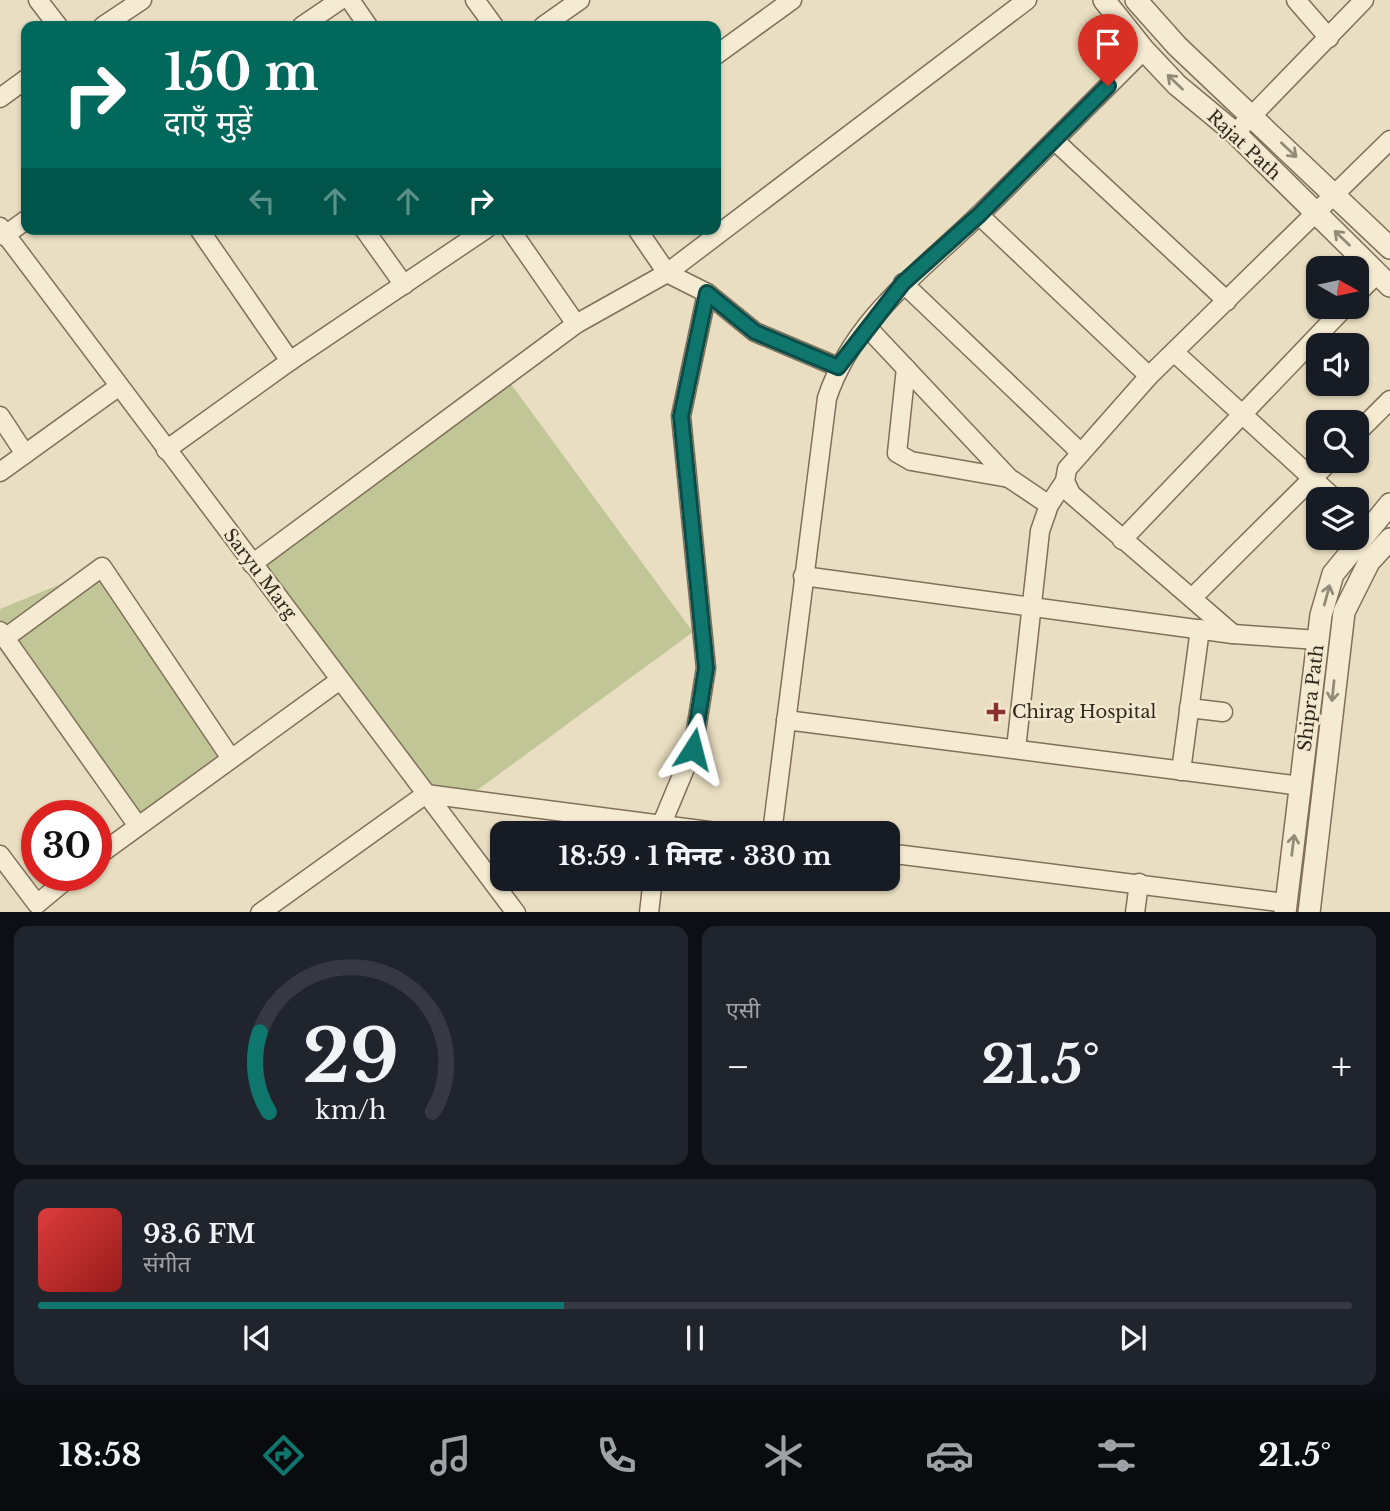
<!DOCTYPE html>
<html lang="hi">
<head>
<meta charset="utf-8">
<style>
  body { margin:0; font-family:"Libre Baskerville","Noto Sans Devanagari",serif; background:#20242c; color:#f1f3f6; height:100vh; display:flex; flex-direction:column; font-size:26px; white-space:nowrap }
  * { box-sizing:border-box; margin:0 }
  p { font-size:23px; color:#9ea1a6 }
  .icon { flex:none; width:38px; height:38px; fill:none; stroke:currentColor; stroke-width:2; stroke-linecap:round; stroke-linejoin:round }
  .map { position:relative; height:912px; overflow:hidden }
  .drawer { display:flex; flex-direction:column; gap:14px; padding:14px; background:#0d0f14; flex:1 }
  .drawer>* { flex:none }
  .banner { position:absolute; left:21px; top:21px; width:700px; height:214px; border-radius:14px; box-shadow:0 2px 5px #0004; background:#00695c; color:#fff; overflow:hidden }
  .needle { width:46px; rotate:99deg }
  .fabs { position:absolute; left:1306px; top:256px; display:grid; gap:14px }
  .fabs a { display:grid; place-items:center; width:63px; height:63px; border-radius:14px; background:#171b24; box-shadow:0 2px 5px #0004; font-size:35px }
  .speed { position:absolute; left:21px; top:800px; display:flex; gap:14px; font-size:35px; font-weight:700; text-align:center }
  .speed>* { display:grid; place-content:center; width:91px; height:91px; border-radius:50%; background:#171b24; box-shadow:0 2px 5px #0004; line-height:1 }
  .speed .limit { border:10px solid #d22; background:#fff; color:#111 }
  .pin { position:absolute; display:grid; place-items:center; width:60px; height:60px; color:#fff; margin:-72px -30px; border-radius:50% 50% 50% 0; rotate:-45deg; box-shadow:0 0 7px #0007 }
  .pin .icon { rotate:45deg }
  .me { position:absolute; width:77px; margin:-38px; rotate:9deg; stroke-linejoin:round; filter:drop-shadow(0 0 5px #0008) }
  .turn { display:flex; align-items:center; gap:24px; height:147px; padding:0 28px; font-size:32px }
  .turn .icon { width:91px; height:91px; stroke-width:2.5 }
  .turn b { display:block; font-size:49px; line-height:60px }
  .lanes { display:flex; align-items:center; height:66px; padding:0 28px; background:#0003; justify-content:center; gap:35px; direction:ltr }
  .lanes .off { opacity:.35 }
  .big { font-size:52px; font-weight:800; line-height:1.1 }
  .drawer .widget { flex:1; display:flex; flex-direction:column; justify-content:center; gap:10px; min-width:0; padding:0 24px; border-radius:14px; background:#20242c }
  .drawer .dial { align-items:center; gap:0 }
  .dial svg { height:182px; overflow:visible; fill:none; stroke:#363941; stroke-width:7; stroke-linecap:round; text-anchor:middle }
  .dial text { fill:#f1f3f6; stroke:none }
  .song { display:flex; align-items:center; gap:21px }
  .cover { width:84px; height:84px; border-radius:10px; background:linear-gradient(135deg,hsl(0 70% 55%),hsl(0 70% 35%)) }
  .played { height:7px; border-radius:4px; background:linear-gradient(90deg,#0f766e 40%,#363941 40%) }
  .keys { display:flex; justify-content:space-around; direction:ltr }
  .heat { display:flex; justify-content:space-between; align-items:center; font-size:38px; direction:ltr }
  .drawer .tiles { flex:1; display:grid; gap:14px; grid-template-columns:1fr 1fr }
  .widget:last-child { grid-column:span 2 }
  .trip { position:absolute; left:490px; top:821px; width:410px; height:70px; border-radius:14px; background:#171b24; box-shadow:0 2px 5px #0004; font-weight:800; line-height:70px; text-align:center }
  .tabs { display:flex; height:112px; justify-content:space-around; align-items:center; background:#090b0e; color:#9ea1a6 }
  .tabs .icon { width:49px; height:49px }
  .tabs .current { color:#0f766e }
  .tabs b { font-size:32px; color:#f1f3f6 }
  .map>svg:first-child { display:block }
</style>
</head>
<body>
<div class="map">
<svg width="1390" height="913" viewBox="0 0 1390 913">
  <rect width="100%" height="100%" fill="#e9dec1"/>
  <!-- green -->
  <g fill="#c0c696">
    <path d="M505,376L693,632L465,799L426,794L252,564Z"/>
    <path d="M102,567L230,757L138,826L0,632V609Z"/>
  </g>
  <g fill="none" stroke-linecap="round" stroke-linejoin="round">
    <defs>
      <g id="minor">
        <path d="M38,0L58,26"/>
        <path d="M350,0L368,26"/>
        <path d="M475,0L494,26"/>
        <path d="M1296,0L1329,38"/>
        <path d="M103,26L142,0"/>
        <path d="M302,26L340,0"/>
        <path d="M543,26L580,0"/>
        <path d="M716,55L792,0"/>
        <path d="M0,98L26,79"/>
        <path d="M1242,126L1364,0"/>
        <path d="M1054,140L1227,301"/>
        <path d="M979,215L1149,376"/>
        <path d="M0,227L516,913"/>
        <path d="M199,229L290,361"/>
        <path d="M364,229L404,285"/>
        <path d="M510,229L576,324"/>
        <path d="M637,229L667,273L707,293L755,332L838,367"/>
        <path d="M4,236L26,220"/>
        <path d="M903,283L1081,453"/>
        <path d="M1356,295L1378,273"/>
        <path d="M867,327L1009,478L1049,505"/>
        <path d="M1174,352L1335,499"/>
        <path d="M906,368L897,453L911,461L1009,478"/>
        <path d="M0,416L25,454"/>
        <path d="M1356,434L1390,400"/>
        <path d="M166,450L290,361L486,229"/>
        <path d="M0,472L118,387"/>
        <path d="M1122,540L1346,306"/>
        <path d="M252,564L576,324L667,273L1027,0"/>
        <path d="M803,576L1233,634L1318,640"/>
        <path d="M1192,598L1331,460"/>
        <path d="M0,631L138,826"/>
        <path d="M1233,634L1071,494L1065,481L1067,469L1149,376L1390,140"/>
        <path d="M5,638L102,567L230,757"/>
        <path d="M1189,708L1223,712"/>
        <path d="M786,720L1301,786"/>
        <path d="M1016,749L1040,531L1049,505L1065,481"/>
        <path d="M1181,771L1200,629"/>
        <path d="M658,833L693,749L706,668L681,416L707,293"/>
        <path d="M772,833L827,398C854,317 923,270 982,212C1036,159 1090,104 1144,50"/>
        <path d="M887,853L1286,903"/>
        <path d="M0,855L37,904L72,875"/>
        <path d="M96,857L340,680"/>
        <path d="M260,913L426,794L724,833"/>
        <path d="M649,913L653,878"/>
        <path d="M1135,913L1139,883"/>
      </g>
      <g id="tertiary">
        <path d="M1104,0L1144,50L1177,85L1235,133L1390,286"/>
        <path d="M1136,0L1177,46L1390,248"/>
        <path d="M1285,913L1321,615L1333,574L1390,504"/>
        <path d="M1309,913L1344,612L1369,562L1390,539"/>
      </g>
    </defs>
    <!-- minor casing -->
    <use href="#minor" stroke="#816f5a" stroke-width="21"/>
    <!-- tertiary casing -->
    <use href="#tertiary" stroke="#816f5a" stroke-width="24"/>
    <!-- minor -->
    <use href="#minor" stroke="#f5ebd3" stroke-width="18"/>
    <!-- tertiary -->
    <use href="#tertiary" stroke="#f5ebd3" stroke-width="21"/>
  </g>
  <!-- one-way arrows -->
  <defs><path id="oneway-shaft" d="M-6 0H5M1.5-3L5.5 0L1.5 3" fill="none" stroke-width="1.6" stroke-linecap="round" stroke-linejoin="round" transform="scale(1.75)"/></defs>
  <g stroke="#948a78">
    <use href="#oneway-shaft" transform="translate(1175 82) rotate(-136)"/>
    <use href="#oneway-shaft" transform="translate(1289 150) rotate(43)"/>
    <use href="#oneway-shaft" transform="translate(1342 238) rotate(-136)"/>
    <use href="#oneway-shaft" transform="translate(1327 595) rotate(-75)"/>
    <use href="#oneway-shaft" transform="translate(1333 691) rotate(96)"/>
    <use href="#oneway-shaft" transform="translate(1293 845) rotate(-83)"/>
  </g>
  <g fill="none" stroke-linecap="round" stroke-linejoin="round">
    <defs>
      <path id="route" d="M693,749L706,668L681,416L707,293L755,332L838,367L903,283L979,215L1108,86"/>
    </defs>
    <!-- route casing -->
    <use href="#route" stroke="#0a4d48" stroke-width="18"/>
    <!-- route -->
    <use href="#route" stroke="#0f766e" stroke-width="12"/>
  </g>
  <!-- markers -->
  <path fill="#8b302f" stroke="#f2e8cf" stroke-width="2.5" d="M992.5 701.5h7v7h7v7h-7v7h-7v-7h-7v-7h7z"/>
  <g text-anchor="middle" stroke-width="5" stroke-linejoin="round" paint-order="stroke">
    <!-- street labels -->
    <g font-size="18" fill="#32281d" stroke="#f2e8cf">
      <text transform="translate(1244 145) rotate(43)" y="6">Rajat Path</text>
      <text transform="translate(260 574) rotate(53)" y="6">Saryu Marg</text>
      <text transform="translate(1311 698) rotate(-83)" y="6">Shipra Path</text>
    </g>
    <!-- poi labels -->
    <g font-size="18" fill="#32281d" stroke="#f2e8cf" text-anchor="start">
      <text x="1012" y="718">Chirag Hospital</text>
    </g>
  </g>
</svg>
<div class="fabs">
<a><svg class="needle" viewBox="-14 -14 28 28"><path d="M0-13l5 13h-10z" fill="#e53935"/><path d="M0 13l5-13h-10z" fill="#9ea1a6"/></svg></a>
<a><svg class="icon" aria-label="sound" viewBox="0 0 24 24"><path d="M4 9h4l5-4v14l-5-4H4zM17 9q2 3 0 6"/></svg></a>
<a><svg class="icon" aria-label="search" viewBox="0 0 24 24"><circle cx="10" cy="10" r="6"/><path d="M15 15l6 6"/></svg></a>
<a><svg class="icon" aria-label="layers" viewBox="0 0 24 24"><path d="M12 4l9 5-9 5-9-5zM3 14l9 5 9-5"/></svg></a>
</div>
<div class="speed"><div class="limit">30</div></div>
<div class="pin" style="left:1108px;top:86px;background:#d93025"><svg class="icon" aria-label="arrive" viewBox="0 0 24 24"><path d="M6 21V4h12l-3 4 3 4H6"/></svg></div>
<svg class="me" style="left:693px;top:749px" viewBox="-20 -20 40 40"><path d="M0-17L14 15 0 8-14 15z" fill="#0f766e" stroke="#fff" stroke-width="4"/></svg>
<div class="trip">18:59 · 1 मिनट · 330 m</div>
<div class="banner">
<div class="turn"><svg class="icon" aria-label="right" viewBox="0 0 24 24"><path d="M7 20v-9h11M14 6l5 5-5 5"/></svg><div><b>150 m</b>दाएँ मुड़ें</div></div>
<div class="lanes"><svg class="icon off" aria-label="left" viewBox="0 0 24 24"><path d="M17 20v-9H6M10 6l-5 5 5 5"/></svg><svg class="icon off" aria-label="ahead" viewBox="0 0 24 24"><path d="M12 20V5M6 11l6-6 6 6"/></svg><svg class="icon off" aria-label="ahead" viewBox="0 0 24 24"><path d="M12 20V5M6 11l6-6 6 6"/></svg><svg class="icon" aria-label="right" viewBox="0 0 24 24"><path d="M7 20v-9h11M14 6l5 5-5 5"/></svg></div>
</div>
</div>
<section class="drawer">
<div class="tiles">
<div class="widget dial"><svg viewBox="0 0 100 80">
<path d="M14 69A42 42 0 1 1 86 69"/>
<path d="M14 69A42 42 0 0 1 10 34" stroke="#0f766e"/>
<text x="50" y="56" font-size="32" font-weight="700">29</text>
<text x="50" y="72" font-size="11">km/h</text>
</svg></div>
<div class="widget"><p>एसी</p>
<div class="heat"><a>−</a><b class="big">21.5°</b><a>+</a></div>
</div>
<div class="widget">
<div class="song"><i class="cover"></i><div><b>93.6 FM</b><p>संगीत</p></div></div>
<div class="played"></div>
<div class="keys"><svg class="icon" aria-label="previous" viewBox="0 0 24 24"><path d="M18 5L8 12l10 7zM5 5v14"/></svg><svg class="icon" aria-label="pause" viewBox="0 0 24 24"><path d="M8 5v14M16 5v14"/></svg><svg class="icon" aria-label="next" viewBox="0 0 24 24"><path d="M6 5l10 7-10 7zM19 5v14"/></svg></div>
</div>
</div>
</section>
<nav class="tabs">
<b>18:58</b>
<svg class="icon current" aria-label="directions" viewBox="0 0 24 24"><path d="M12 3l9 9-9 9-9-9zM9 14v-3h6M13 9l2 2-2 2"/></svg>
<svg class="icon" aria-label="music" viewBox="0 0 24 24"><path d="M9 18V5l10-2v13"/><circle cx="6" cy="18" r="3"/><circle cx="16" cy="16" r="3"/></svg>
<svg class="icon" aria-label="phone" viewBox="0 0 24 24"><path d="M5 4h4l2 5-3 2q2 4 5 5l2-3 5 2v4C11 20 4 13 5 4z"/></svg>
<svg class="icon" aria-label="climate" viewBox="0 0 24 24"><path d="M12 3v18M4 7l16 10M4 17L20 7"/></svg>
<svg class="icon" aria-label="car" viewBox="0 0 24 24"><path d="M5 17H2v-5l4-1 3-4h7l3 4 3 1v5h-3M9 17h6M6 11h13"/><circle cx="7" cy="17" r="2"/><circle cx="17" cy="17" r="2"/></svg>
<svg class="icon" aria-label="filters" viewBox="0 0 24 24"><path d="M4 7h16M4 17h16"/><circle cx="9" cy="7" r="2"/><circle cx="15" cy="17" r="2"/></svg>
<b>21.5°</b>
</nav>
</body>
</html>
